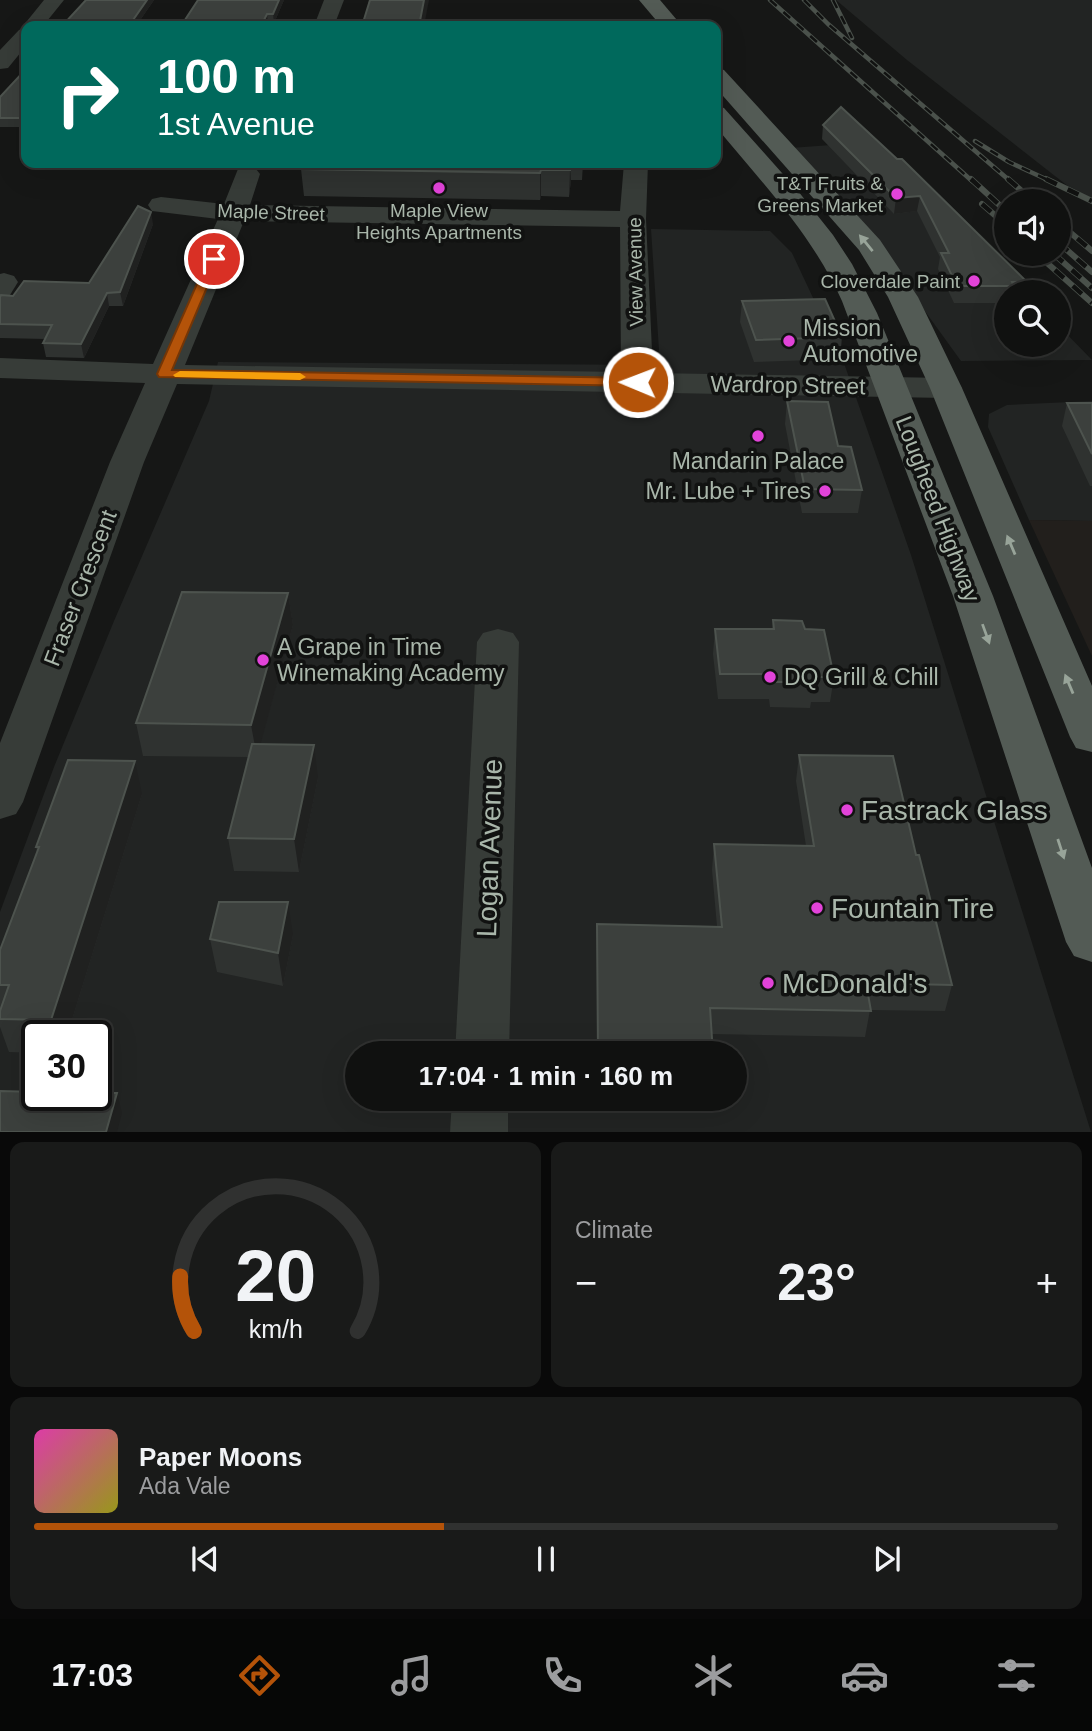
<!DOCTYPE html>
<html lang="en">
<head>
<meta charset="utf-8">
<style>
  body { margin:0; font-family:Helvetica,sans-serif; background:#191a19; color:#f1f3f6; height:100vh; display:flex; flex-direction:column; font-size:26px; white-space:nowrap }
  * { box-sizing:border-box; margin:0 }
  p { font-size:23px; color:#9c9d9f }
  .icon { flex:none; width:38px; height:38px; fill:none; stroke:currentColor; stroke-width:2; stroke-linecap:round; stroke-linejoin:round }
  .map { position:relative; height:1132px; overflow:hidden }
  .side { display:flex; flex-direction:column; gap:10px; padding:10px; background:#090909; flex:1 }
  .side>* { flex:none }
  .guide { position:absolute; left:21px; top:21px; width:700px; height:147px; border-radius:14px; box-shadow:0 7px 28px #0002,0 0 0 2px #303130; background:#00695c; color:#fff; overflow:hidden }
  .tools { position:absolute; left:994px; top:189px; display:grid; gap:14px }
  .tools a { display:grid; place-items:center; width:77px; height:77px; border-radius:50%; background:#101110; box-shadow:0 7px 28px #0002,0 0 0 2px #303130; font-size:35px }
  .speed { position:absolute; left:21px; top:1020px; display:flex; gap:14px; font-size:35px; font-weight:700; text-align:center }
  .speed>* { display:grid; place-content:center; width:91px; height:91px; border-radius:50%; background:#101110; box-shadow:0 7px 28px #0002,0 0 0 2px #303130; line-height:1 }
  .speed .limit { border:4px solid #111; border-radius:10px; background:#fff; color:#111 }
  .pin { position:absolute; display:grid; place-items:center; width:60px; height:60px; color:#fff; margin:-30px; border:4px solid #fff; border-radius:50%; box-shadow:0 2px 7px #0007 }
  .me { position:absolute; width:77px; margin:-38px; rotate:271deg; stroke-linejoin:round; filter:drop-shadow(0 0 5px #0008) }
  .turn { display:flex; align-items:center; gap:24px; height:147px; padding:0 21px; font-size:32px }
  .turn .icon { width:91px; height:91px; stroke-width:2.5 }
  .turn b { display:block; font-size:49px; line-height:60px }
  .big { font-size:52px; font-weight:800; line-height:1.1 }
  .side .widget { flex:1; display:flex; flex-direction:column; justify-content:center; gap:10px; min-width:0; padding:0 24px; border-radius:14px; background:#191a19 }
  .side .dial { align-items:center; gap:0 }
  .dial svg { height:182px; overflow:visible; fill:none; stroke:#303130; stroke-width:7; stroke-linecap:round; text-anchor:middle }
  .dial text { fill:#f1f3f6; stroke:none }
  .song { display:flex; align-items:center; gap:21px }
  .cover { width:84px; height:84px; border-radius:10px; background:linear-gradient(135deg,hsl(320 70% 55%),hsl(60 70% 35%)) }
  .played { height:7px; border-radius:4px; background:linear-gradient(90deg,#b45309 40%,#303130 40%) }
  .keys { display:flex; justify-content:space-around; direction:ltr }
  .heat { display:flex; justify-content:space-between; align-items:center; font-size:38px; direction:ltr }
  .side .tiles { flex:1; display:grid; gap:10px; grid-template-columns:1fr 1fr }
  .widget:last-child { grid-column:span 2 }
  .trip { position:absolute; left:345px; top:1041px; width:402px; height:70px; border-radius:35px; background:#101110; box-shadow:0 7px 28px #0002,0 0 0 2px #303130; font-weight:800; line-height:70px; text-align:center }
  .tabs { display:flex; height:112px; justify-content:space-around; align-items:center; background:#060706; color:#9c9d9f }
  .tabs .icon { width:49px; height:49px }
  .tabs .active { color:#b45309 }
  .tabs b { font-size:32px; color:#f1f3f6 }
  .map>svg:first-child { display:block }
</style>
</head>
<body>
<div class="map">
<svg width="1092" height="1133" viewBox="0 0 1092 1133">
  <rect width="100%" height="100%" fill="#161716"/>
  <!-- built -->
  <g fill="#222423" fill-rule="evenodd">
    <path d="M836,0H1092V205L907,60Z"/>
    <path d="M873,142L1025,292H1006V345H1059V326L1092,360L961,361L880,249L790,148Z"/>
    <path d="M651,229L770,231L792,253L845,366L911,555L1091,1132H0V912L54,767L114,621L209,401L218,362L660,365ZM37,1036H96V1096H37ZM357,1054H735V1099H357Z"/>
    <path d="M1092,401V521L1029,520L988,427L989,414L1007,405Z"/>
  </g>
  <!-- green -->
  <path fill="#221f1c" d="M1029,520L1092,521V656Z"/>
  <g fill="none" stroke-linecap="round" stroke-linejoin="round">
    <!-- street -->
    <g fill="#373c38" fill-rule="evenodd">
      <path d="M44,0H64L43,26H26V46L8,68L0,69V50L19,30L24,28L23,26Z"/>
      <path d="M324,0H344L334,26H314Z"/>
      <path d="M624,163H648L646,219L653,373L946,378L957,381L962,388L957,395L946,398L177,384L144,462L23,802L16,814L0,819V743L110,462L145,383L0,378V358L153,364L218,219L152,211L148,205L152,199L161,197L224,204L238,169L247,166L256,169L260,174L250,205L620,211ZM244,221L620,227L621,372L185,365Z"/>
      <path d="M4,273L14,276L18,282L10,295L0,298V274Z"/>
      <path d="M498,629L513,633L519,642L509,1054H455L477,642L483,633Z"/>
      <path d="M452,1099H508V1133H450Z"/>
    </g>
    <!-- primary -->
    <g fill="#535b55" fill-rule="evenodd">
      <path d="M639,0H660L682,26H661Z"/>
      <path d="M716,68L724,70L880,240L918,297L962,388L1092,686V752L1076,748L1070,737L930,388L888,297L859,250L716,88Z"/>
      <path d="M716,106L724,108L798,191L833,235L852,264L877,313L993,596L1092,868V962L1074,956L1066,942L953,596L842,301C812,234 762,183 716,127Z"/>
    </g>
    <defs>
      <g id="rail-far1">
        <path d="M770,0L972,181"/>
        <path d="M804,0L828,24L1010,181"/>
        <path d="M833,0L852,38"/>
        <path d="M975,141L1009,162L1050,181"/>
      </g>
      <g id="rail">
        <path d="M971,179L1006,211"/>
        <path d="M1008,179L1033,201"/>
        <path d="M1046,179L1092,201"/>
        <path d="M982,204L1006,225"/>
        <path d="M1059,223L1092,251"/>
        <path d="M1059,243L1092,272"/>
        <path d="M1037,254L1092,303"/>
        <path d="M1054,254L1092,288"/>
      </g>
    </defs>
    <!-- rail-far1 casing -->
    <use href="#rail-far1" stroke="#4a514b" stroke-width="4.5"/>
    <!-- rail casing -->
    <use href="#rail" stroke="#4a514b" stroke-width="6"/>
    <!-- rail-far1 -->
    <use href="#rail-far1" stroke="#111211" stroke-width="2.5" stroke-dasharray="9" stroke-linecap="butt"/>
    <!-- rail -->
    <use href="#rail" stroke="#111211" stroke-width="4.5" stroke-dasharray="12" stroke-linecap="butt"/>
  </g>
  <!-- wall -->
  <g fill="#2f3230">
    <path d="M86,0H154L136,26H62Z"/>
    <path d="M284,0L274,23L181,26Z"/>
    <path d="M26,69V127H0V97Z"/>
    <path d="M841,107L1027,282L1024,292H1006V303H954L938,269L940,257L917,211L894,214L822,139L823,125Z"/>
    <path d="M304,163H583L582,180H571L569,197L541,196L540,200L304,196L301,169Z"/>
    <path d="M153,224L123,306H109L84,358L46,357L43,343L46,339L0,338V297L89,283Z"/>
    <path d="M742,301L842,337L840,359L754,362L740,322Z"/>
    <path d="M787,401L838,446L862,490L858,513H802L785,424Z"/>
    <path d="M1067,403H1092V486H1090L1062,426Z"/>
    <path d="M288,593L293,625L260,744L318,778L299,872L234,871L228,838L248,757L143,756L136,723Z"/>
    <path d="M773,620L805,629L834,677L830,702H811L810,708L770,707L769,699H718L713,654L715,629H772Z"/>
    <path d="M799,755L916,855L952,985L945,1011L870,1010L865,1037L712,1034L713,1054H597V924L717,926L712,870L714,844L806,846L796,781Z"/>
    <path d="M142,794L67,1036H37V1053L9,1052L0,1027V950L37,852L36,847Z"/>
    <path d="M293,935L283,986L217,972L210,939Z"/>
  </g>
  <!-- shaded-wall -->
  <g fill="#202120">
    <path d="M147,0H154L136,26H134L133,20Z"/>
    <path d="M279,0H284L274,23L273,14Z"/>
    <path d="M424,0H429L424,26H419Z"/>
    <path d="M267,14L268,23L267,26H261Z"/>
    <path d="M570,163L571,180L569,197L570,170Z"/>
    <path d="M541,170V196L540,200V173Z"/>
    <path d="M920,196L917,211L894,214L896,198Z"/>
    <path d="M151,212L153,224L123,306L120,292Z"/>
    <path d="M107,293L109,306L84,358L81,344Z"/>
    <path d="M288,593L293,625L257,757L251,725Z"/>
    <path d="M314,745L318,778L299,872L294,839Z"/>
    <path d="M135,761L142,794L67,1036H56L51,1020Z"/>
    <path d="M288,902L293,935L283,986L278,953Z"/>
    <path d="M117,1093L122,1113L117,1132H106Z"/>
  </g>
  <!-- building -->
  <g fill="#3c403d" stroke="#4d534e" stroke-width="2">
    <path d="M86,0H147L133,20H121L116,26H62Z"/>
    <path d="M198,0H279L273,14H267L261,26H181Z"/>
    <path d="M370,0H424L419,26H362Z"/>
    <path d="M26,69V118H0V97Z"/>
    <path d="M841,107L897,159H902L1027,282H1012L1014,286H957L941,253H949L920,196L896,198L823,125Z"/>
    <path d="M304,163H570V170H541L540,173L301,169Z"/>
    <path d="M138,206L151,212L120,292L107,293L81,344L43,343L52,325L0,324V297L1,295L13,296L24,281L89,283Z"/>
    <path d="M825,299L842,337L756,340L742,301Z"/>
    <path d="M787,401L828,402L838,446L851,447L862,490L805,489Z"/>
    <path d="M1067,403H1092V454Z"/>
    <path d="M182,592L288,593L251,725L136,723Z"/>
    <path d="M773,620L802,621L805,629L824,630L834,677H813L814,682H773L772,674H720L715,629H774Z"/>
    <path d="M252,744L314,745L294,839L228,838Z"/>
    <path d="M799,755L893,756L916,855H919L952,985L866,983L871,1011L710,1008L713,1054H598L597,924L722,927L714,844L814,846Z"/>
    <path d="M68,760L135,761L51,1020L0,1019V1011L9,985H0V950L39,847H36Z"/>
    <path d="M219,902H288L278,953L210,939Z"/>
    <path d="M0,1091L37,1092V1096H96V1093H117L106,1132H0Z"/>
  </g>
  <!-- one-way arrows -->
  <defs><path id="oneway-solid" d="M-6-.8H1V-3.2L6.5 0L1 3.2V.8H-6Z" transform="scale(1.75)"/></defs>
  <g fill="#98a499">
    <use href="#oneway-solid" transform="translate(866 243) rotate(-129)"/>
    <use href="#oneway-solid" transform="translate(1011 545) rotate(-113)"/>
    <use href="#oneway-solid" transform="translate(986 634) rotate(70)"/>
    <use href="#oneway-solid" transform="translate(1069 684) rotate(-113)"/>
    <use href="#oneway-solid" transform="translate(1061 849) rotate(72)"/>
  </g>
  <!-- route -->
  <path fill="#b45309" stroke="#753606" stroke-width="2" d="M214,255L219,259L172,370L638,378L644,382L638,386L159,377L157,374L208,259Z"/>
  <!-- slow -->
  <path fill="#f59e0b" d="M180,371L300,373L306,377L300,380L175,377L173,375Z"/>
  <!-- markers -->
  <g fill="#e243d9" stroke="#111211" stroke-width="2.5">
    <circle cx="439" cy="188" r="7"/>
    <circle cx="897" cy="194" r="7"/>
    <circle cx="974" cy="281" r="7"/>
    <circle cx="789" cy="341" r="7"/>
    <circle cx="758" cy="436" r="7"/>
    <circle cx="825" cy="491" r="7"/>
    <circle cx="263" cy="660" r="7"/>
    <circle cx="770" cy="677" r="7"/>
    <circle cx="847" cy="810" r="7"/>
    <circle cx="817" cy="908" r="7"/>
    <circle cx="768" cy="983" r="7"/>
  </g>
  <g text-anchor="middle" stroke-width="7" stroke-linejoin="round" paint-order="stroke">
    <!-- far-poi labels -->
    <g font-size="19" fill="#a9b6aa" stroke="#111211" text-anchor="end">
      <text x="883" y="190">T&amp;T Fruits &amp;<tspan x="883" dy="22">Greens Market</tspan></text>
      <text x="439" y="217" text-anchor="middle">Maple View<tspan x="439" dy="22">Heights Apartments</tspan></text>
      <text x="960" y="288">Cloverdale Paint</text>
    </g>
    <!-- far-street labels -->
    <g font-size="19" fill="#a9b6aa" stroke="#111211">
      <text transform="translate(271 212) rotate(2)" y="7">Maple Street</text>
      <text transform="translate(635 272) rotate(-91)" y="7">View Avenue</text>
    </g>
    <!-- poi labels -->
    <g font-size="23" fill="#a9b6aa" stroke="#111211" text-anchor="start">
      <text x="803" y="336">Mission<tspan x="803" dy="26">Automotive</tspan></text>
      <text x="758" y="469" text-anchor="middle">Mandarin Palace</text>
      <text x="811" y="499" text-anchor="end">Mr. Lube + Tires</text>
      <text x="277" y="655">A Grape in Time<tspan x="277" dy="26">Winemaking Academy</tspan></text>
      <text x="784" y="685">DQ Grill &amp; Chill</text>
    </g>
    <!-- street labels -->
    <g font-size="23" fill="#a9b6aa" stroke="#111211">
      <text transform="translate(788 385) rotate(1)" y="8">Wardrop Street</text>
      <text transform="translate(938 509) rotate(69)" y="8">Lougheed Highway</text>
      <text transform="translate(80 588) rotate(-69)" y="8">Fraser Crescent</text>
    </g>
    <!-- near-poi labels -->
    <g font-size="28" fill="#a9b6aa" stroke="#111211" text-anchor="start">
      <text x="861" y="820">Fastrack Glass</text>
      <text x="831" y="918">Fountain Tire</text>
      <text x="782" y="993">McDonald's</text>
    </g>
    <!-- near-street labels -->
    <g font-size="28" fill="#a9b6aa" stroke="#111211">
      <text transform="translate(489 848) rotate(-88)" y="10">Logan Avenue</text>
    </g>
  </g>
</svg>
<div class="tools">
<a><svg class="icon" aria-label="sound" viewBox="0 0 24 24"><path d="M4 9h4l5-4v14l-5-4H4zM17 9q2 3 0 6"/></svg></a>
<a><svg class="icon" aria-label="search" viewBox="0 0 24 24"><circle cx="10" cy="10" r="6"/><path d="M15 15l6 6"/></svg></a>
</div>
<div class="speed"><div class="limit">30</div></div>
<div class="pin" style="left:214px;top:259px;background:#d93025"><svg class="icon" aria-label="arrive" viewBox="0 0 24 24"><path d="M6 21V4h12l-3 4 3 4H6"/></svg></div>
<svg class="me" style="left:638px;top:382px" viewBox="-20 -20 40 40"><circle r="17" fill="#b45309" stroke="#fff" stroke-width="3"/><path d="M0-11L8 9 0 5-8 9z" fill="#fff"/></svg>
<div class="trip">17:04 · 1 min · 160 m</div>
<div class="guide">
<div class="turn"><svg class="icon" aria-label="right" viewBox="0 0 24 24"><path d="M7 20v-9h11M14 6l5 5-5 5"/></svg><div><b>100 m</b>1st Avenue</div></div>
</div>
</div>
<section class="side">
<div class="tiles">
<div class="widget dial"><svg viewBox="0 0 100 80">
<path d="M14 69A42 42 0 1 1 86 69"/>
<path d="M14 69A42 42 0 0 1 8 45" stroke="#b45309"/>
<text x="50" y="56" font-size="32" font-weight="700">20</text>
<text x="50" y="72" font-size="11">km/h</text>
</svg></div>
<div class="widget"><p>Climate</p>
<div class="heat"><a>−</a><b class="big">23°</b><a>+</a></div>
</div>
<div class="widget">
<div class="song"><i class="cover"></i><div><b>Paper Moons</b><p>Ada Vale</p></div></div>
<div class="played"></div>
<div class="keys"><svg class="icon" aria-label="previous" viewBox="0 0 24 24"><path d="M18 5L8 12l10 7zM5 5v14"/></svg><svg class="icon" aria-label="pause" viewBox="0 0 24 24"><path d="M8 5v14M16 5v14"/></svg><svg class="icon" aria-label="next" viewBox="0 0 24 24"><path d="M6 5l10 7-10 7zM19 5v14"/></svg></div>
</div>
</div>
</section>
<nav class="tabs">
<b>17:03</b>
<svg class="icon active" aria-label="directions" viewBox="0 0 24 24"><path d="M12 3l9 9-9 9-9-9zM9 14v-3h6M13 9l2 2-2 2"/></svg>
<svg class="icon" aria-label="music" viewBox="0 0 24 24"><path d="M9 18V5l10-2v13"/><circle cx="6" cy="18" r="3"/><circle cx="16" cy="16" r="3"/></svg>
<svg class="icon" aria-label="phone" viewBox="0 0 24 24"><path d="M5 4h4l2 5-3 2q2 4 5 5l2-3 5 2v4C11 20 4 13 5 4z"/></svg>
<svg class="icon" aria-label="climate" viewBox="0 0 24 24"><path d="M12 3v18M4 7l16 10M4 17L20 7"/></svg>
<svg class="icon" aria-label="car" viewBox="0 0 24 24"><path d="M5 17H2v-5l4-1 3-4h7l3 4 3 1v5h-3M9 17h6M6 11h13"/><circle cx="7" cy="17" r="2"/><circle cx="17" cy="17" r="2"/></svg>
<svg class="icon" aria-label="filters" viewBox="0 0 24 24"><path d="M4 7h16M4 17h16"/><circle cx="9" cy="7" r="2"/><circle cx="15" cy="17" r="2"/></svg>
</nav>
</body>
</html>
